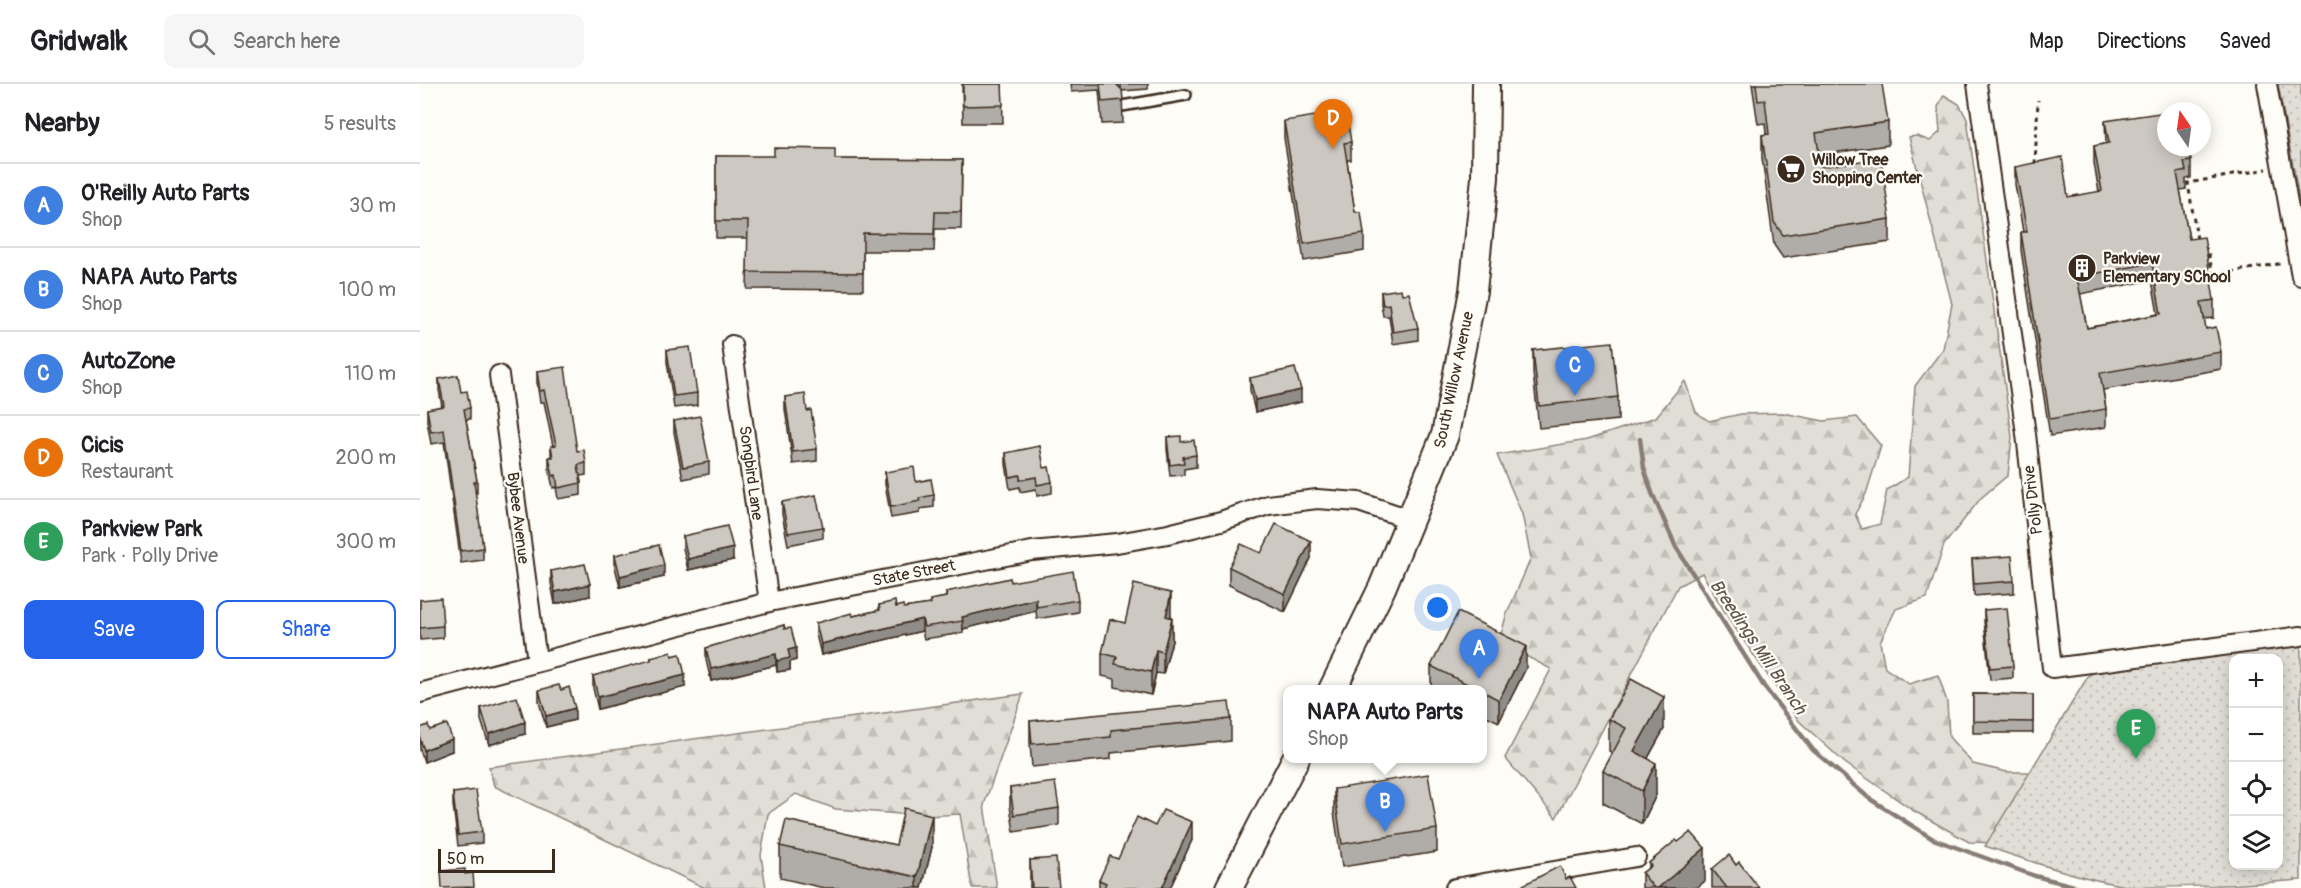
<!DOCTYPE html>
<html lang="en">
<head>
<meta charset="utf-8">
<style>
	:root { --surface:#fff; --page:#f6f6f6; --text:#202124; --muted:#757577; --line:#e0e0e0; --accent:#2563eb }
	body { margin:0; font-family:Pangolin,sans-serif; background:var(--page); color:var(--text) }
	.controls { position:absolute; right:18px; bottom:18px; display:grid; overflow:hidden; border-radius:12px; box-shadow:0 3px 15px #0003 }
	.controls button { width:54px; height:54px; display:grid; place-items:center; padding:0; border:0; border-bottom:2px solid var(--line); background:var(--surface); color:var(--text); font:30px sans-serif }
	.compass { position:absolute; left:1737px; top:18px; width:54px; height:54px; border-radius:50%; background:var(--surface); box-shadow:0 3px 15px #0003; rotate:347deg }
	.scale { position:absolute; left:18px; bottom:15px; width:117px; box-sizing:border-box; padding-left:6px; border:3px solid #3b2a1e; border-top:0; font-size:16px; line-height:21px; white-space:nowrap; color:#3b2a1e; -webkit-text-stroke:4px #fdfcf7; paint-order:stroke }
	.you { position:absolute; left:1018px; top:524px; width:21px; height:21px; margin:-15px; border:4px solid #fff; border-radius:50%; background:#1a73e8; box-shadow:0 0 0 9px #1a73e833 }
	.badge { display:grid; place-items:center; width:39px; height:39px; border-radius:50%; background:var(--accent); color:#fff; font-size:20px; font-weight:700 }
	.pin { position:absolute; translate:-50% -50px; filter:drop-shadow(0 2px 3px #0008) }
	.pin::after { content:''; position:absolute; top:32px; width:21px; height:18px; background:inherit; clip-path:polygon(0 0,100% 0,50% 100%) }
	.popup { position:absolute; left:863px; top:601px; width:204px; height:78px; box-sizing:border-box; display:grid; place-content:center; border-radius:12px; background:var(--surface); filter:drop-shadow(0 2px 4px #0005); font-size:20px; white-space:nowrap; color:var(--muted) }
	.popup b { font-size:22px; color:var(--text) }
	.popup::after { content:''; position:absolute; left:50%; top:100%; margin-left:-12px; border:12px solid transparent; border-top-color:var(--surface) }
	.list { margin:0; padding:0; list-style:none }
	h2 { display:flex; justify-content:space-between; align-items:center; height:78px; margin:0; padding:0 24px; font-size:26px }
	h2 small { font-size:20px; font-weight:400; color:var(--muted) }
	.list li { display:grid; grid-template-columns:39px 1fr auto; gap:18px; align-items:center; box-sizing:border-box; height:84px; padding:0 24px; border-top:2px solid var(--line) }
	.list b { display:block; font-size:22px; white-space:nowrap }
	.list p { margin:0; font-size:20px; white-space:nowrap; color:var(--muted) }
	.list em { font-size:20px; font-style:normal; color:var(--muted) }
	.actions { display:flex; gap:12px; padding:18px 24px }
	.actions a { flex:1; padding:14px 0; border:2px solid var(--accent); border-radius:12px; text-align:center; font-size:21px; color:var(--accent) }
	.actions .main { background:var(--accent); color:#fff }
	.icon { flex:none; width:33px; height:33px; fill:none; stroke:currentColor; stroke-width:2; stroke-linecap:round; stroke-linejoin:round }
	.map { position:relative; flex:none; width:1881px; height:804px; overflow:hidden }
	header { display:flex; align-items:center; gap:36px; box-sizing:border-box; height:84px; padding:0 30px; background:var(--surface); border-bottom:2px solid var(--line) }
	header strong { font-size:28px }
	nav { display:flex; gap:33px; margin-inline-start:auto; font-size:21px }
	.search { width:420px; height:54px; background:var(--page); display:flex; align-items:center; gap:15px; box-sizing:border-box; padding:0 21px; border-radius:12px; color:var(--muted); font-size:22px }
	main { display:flex }
	aside { flex:1; background:var(--surface) }
	.map>svg:first-child { display:block }
	.forest { fill:url(#forest-firs); stroke:#8e847a; stroke-width:1.5 }
	.park { fill:url(#park-dots); stroke:#8e847a; stroke-width:1.5; fill-rule:evenodd }
	.lines { fill:none; stroke-linecap:round; stroke-linejoin:round }
	.stream { stroke:#887d74; stroke-width:4.5 }
	.lane-casing { stroke:#3b2a1e; stroke-width:14 }
	.street-casing { stroke:#3b2a1e; stroke-width:22 }
	.secondary-casing { stroke:#3b2a1e; stroke-width:30 }
	.path { stroke:#3b2a1e; stroke-width:3; stroke-dasharray:4.5 4.5; stroke-linecap:butt }
	.lane { stroke:#fdfcf7; stroke-width:9 }
	.street { stroke:#fdfcf7; stroke-width:18 }
	.secondary { stroke:#fdfcf7; stroke-width:26 }
	.wall { fill:#b0aca7; stroke:#3b2a1e; stroke-width:1.5; fill-rule:evenodd }
	.shaded-wall { fill:#908c88; stroke:#3b2a1e; stroke-width:1.5 }
	.building { fill:#cdc8c2; stroke:#3b2a1e; stroke-width:1.5; fill-rule:evenodd }
	.labels { text-anchor:middle; dominant-baseline:central; stroke-width:4.5; stroke-linejoin:round; paint-order:stroke }
	.poi-label { font-size:16px; font-weight:bold; fill:#3b2a1e; stroke:#fdfcf7; text-anchor:start }
	.street-label { font-size:16px; fill:#3b2a1e; stroke:#fdfcf7 }
	.water-label { font-size:18px; font-style:italic; fill:#615349; stroke:#fdfcf7 }
</style>
</head>
<body>
<header>
<strong>Gridwalk</strong>
<div class="search"><svg class="icon" aria-label="search" viewBox="0 0 24 24"><circle cx="10" cy="10" r="6"/><path d="M15 15l6 6"/></svg>Search here</div>
<nav><a>Map</a><a>Directions</a><a>Saved</a></nav>
</header>
<main>
<aside>
<h2>Nearby<small>5 results</small></h2>
<ul class="list">
<li><span class="badge" style="background:#3f7fe0">A</span><div><b>O'Reilly Auto Parts</b><p>Shop</p></div><em>30 m</em></li>
<li><span class="badge" style="background:#3f7fe0">B</span><div><b>NAPA Auto Parts</b><p>Shop</p></div><em>100 m</em></li>
<li><span class="badge" style="background:#3f7fe0">C</span><div><b>AutoZone</b><p>Shop</p></div><em>110 m</em></li>
<li><span class="badge" style="background:#e8710a">D</span><div><b>Cicis</b><p>Restaurant</p></div><em>200 m</em></li>
<li><span class="badge" style="background:#2e9e5b">E</span><div><b>Parkview Park</b><p>Park · Polly Drive</p></div><em>300 m</em></li>
</ul>
<div class="actions"><a class="main">Save</a><a>Share</a></div>
</aside>
<div class="map">
<svg width="1881" height="804" viewBox="0 0 1881 804">
	<defs>
		<pattern id="forest-firs" width="22" height="20" patternUnits="userSpaceOnUse" patternTransform="scale(1.5)"><rect width="22" height="20" fill="#e1ded7"/><path d="M5 1l3.5 6h-7zM16 11l3.5 6h-7z" fill="#c2bfb8"/></pattern>
		<pattern id="park-dots" width="8" height="8" patternUnits="userSpaceOnUse" patternTransform="scale(1.5)"><rect width="8" height="8" fill="#e1ded7"/><path d="M2 2h.1M6 6h.1" fill="none" stroke="#c2bfb8" stroke-width="1.8" stroke-linecap="round"/></pattern>
	</defs>
	<rect width="100%" height="100%" fill="#fdfcf7"/>
	<filter id="ink" filterUnits="userSpaceOnUse"><feTurbulence type="fractalNoise" baseFrequency=".0167" numOctaves="2"/><feDisplacementMap in="SourceGraphic" scale="12" xChannelSelector="R" yChannelSelector="G"/><feConvolveMatrix kernelMatrix="1 2 1 2 8 2 1 2 1" color-interpolation-filters="sRGB"/></filter>
	<g filter="url(#ink)">
		<g class="forest">
			<polygon points="1524,11 1539,20 1547,35 1592,353 1588,391 1561,414 1524,461 1507,514 1476,525 1460,558 1465,584 1489,600 1518,591 1527,618 1529,653 1553,680 1587,688 1621,688 1609,760 1549,758 1494,727 1425,679 1379,637 1309,535 1282,489 1258,502 1136,734 1085,674 1131,585 1079,558 1086,532 1111,474 1102,430 1077,371 1167,356 1236,333 1265,297 1276,328 1289,337 1321,330 1363,329 1404,337 1437,333 1461,362 1446,410 1435,430 1442,445 1460,440 1467,406 1488,393 1495,302 1523,265 1532,220 1489,53 1497,52 1510,57 1520,48 1518,23"/>
			<polygon points="603,610 564,721 577,804 552,804 540,730 506,732 416,725 376,710 348,730 341,771 346,804 285,804 74,702 69,683"/>
		</g>
		<g class="park">
			<polygon points="1858,0 1881,0 1881,125"/>
			<path d="M1881 560V796C1825 800 1768 804 1711 803 1662 795 1612 778 1565 762L1670 589ZM1814 574H1858V782H1814Z"/>
		</g>
		<g class="lines">
			<polyline class="stream" points="1220,355 1224,384 1232,409 1256,463 1345,604 1393,666 1450,715 1513,755 1615,792 1662,804"/>
			<g class="lane-casing">
				<polyline id="lane" points="702,22 766,11"/>
			</g>
			<g class="street-casing">
				<g id="street">
					<polyline points="1557,0 1606,350 1632,584 1881,552"/>
					<polyline points="1847,0 1881,192"/>
					<polyline points="312,261 349,518"/>
					<polyline points="79,291 117,577"/>
					<polyline points="0,609 349,518 612,467 697,459 748,450 801,437 848,421 897,415 939,418 992,436"/>
					<polyline points="1035,804 1216,773"/>
				</g>
			</g>
			<g class="secondary-casing">
				<g id="secondary">
					<polyline points="912,606 962,504 1025,351 1053,207 1065,94 1066,0"/>
					<polyline points="809,804 876,674"/>
				</g>
			</g>
			<g class="path">
				<polyline points="1615,80 1618,16"/>
				<polyline points="1777,155 1768,99 1847,85"/>
				<polyline points="1784,162 1788,167 1793,191"/>
				<polyline points="1793,191 1864,179"/>
			</g>
			<use href="#lane" class="lane"/>
			<use href="#street" class="street"/>
			<use href="#secondary" class="secondary"/>
		</g>
		<g class="wall">
			<polygon points="542,0 582,0 583,39 543,39"/>
			<polygon points="650,0 728,0 728,5 702,7 703,39 682,40 679,6 651,8"/>
			<polygon points="1332,0 1336,0 1468,38 1468,61 1399,71 1401,83 1470,135 1470,158 1363,174 1354,161 1342,74 1342,51 1346,50 1345,39 1338,40"/>
			<polygon points="864,37 931,58 931,76 927,76 935,128 944,150 944,167 884,177 864,54"/>
			<path d="M1685 37 1771 77V94L1766 95V105L1760 106 1769 155 1794 216V234L1784 235 1786 245 1801 268V285L1683 306 1686 325V343L1630 352 1601 166V148H1603L1595 100V83L1648 113 1679 108 1674 79V62L1686 60ZM1732 196 1738 230 1667 244 1660 210Z"/>
			<polygon points="296,72 415,75 542,76 541,145 515,145 514,167 443,167 443,206 327,205 328,154 296,154"/>
			<polygon points="961,208 998,244 998,256 973,260 969,232 963,232 961,220"/>
			<polygon points="247,266 277,309 277,321 254,324 247,278"/>
			<polygon points="1113,266 1198,313 1198,336 1119,344 1113,289"/>
			<polygon points="117,287 157,367 166,379 166,391 160,392 161,399 161,411 138,415 136,403 133,404 129,385 129,373 131,373 131,362 133,362 124,318 120,318 117,299"/>
			<polygon points="830,294 881,318 835,328 830,306"/>
			<polygon points="19,295 41,308 50,324 50,335 46,336 57,397 57,409 55,409 63,464 63,476 41,479 24,358 11,360 7,337 7,325 22,322 19,306"/>
			<polygon points="365,313 387,327 397,365 397,377 373,380 365,325"/>
			<polygon points="254,337 289,378 289,390 263,395 254,348"/>
			<polygon points="747,353 761,358 776,371 776,383 764,385 764,391 750,392 747,365"/>
			<polygon points="586,369 624,384 632,398 632,409 617,412 616,405 600,408 600,403 590,405 586,380"/>
			<polygon points="465,388 496,398 514,411 514,423 500,425 500,429 471,434 465,400"/>
			<polygon points="362,418 403,443 403,454 368,461 362,430"/>
			<polygon points="263,452 313,476 268,486 263,464"/>
			<polygon points="195,471 244,493 200,503 195,483"/>
			<polygon points="891,474 865,528 809,501 809,483"/>
			<polygon points="1552,475 1594,497 1594,509 1554,512"/>
			<polygon points="131,487 170,512 135,520 131,499"/>
			<polygon points="591,498 658,516 658,528 617,535 616,527 543,545 543,549 504,555 502,547 401,571 396,550 396,539 433,532 459,526 459,521 484,524 510,520 510,516 526,513 526,508"/>
			<polygon points="0,516 23,542 23,554 0,556"/>
			<polygon points="1564,526 1593,582 1593,594 1570,596 1564,537"/>
			<polygon points="751,532 752,557 743,590 736,589 731,611 695,603 695,595 682,592 682,569 705,539"/>
			<polygon points="364,541 376,576 370,578 370,586 357,588 356,581 291,597 286,576 286,564"/>
			<polygon points="231,574 265,603 178,625 173,604 173,592 231,577"/>
			<polygon points="1011,582 1106,584 1079,638 1062,630 1062,606 1011,605"/>
			<polygon points="119,606 141,606 155,636 126,643 119,618"/>
			<polygon points="1553,610 1613,611 1613,649 1553,649"/>
			<polygon points="61,624 105,650 69,661 61,636"/>
			<polygon points="811,635 811,657 691,669 691,675 612,683 610,660 610,637"/>
			<polygon points="1189,635 1244,645 1228,674 1236,711 1222,740 1183,719 1183,687 1193,669 1189,667"/>
			<polygon points="0,644 10,646 32,667 4,678 0,666"/>
			<polygon points="590,704 639,724 639,741 594,748 590,722"/>
			<polygon points="914,705 1017,745 1017,768 922,783 914,728"/>
			<polygon points="33,709 62,748 62,759 38,762 33,721"/>
			<polygon points="735,742 772,756 750,804 679,804 679,796 698,775"/>
			<polygon points="1258,758 1285,797 1276,804 1222,804 1222,789 1229,784 1229,779"/>
			<polygon points="476,761 512,763 502,804 404,804 360,794 360,762"/>
			<polygon points="610,776 639,804 610,804"/>
			<polygon points="1316,781 1339,804 1292,804 1292,785"/>
		</g>
		<g class="shaded-wall">
			<polygon points="695,0 701,0 701,15"/>
			<polygon points="881,306 881,318 835,328 835,316"/>
			<polygon points="891,457 891,474 865,528 865,510"/>
			<polygon points="313,464 313,476 268,486 268,475"/>
			<polygon points="244,481 244,493 200,503 200,492"/>
			<polygon points="170,500 170,512 135,520 135,508"/>
			<polygon points="751,509 751,532 746,555 746,532"/>
			<polygon points="616,515 616,527 543,545 542,533"/>
			<polygon points="752,534 752,557 743,590 743,568"/>
			<polygon points="502,535 502,547 401,571 401,560"/>
			<polygon points="1106,562 1106,584 1079,638 1079,616"/>
			<polygon points="376,564 376,576 370,578 370,586 357,588 357,577 368,566"/>
			<polygon points="736,566 736,589 731,611 731,588"/>
			<polygon points="356,570 356,581 291,597 291,585"/>
			<polygon points="265,591 265,603 178,625 178,613"/>
			<polygon points="1244,613 1244,645 1214,699 1214,667"/>
			<polygon points="155,624 155,636 126,643 126,632"/>
			<polygon points="105,638 105,650 69,661 69,650"/>
			<polygon points="32,655 32,667 4,678 4,666"/>
			<polygon points="1236,679 1236,711 1222,740 1222,707"/>
			<polygon points="512,731 512,763 502,804 497,804 497,793"/>
			<polygon points="772,738 772,756 750,804 742,804"/>
			<polygon points="1285,764 1285,797 1276,804 1238,804"/>
		</g>
		<g class="building">
			<polygon points="543,0 582,0 583,21 543,22"/>
			<polygon points="680,0 696,0 702,6 703,16 682,18"/>
			<polygon points="1336,0 1462,0 1468,38 1396,49 1401,83 1461,74 1470,135 1363,151 1354,138 1342,51 1349,50 1345,16 1338,17"/>
			<polygon points="926,27 931,58 924,59 935,128 941,128 944,150 884,160 864,37"/>
			<path d="M1746 28V63H1769L1771 77 1764 78 1766 87 1757 89 1769 155 1784 153 1794 216 1781 218 1786 245 1796 243 1801 268 1680 289 1686 325 1630 335 1601 148H1607L1595 83 1642 73 1648 113 1682 107 1674 62 1689 59 1685 37ZM1732 179 1741 230 1667 244 1657 193Z"/>
			<polygon points="354,64 415,65 415,75 542,76 541,128 515,128 514,150 443,149 443,189 327,188 328,137 296,137 296,72 354,72"/>
			<polygon points="981,205 982,210 989,209 998,244 973,248 969,220 963,221 961,208"/>
			<polygon points="1192,258 1198,313 1119,322 1113,266"/>
			<polygon points="270,263 277,309 254,312 247,266"/>
			<polygon points="145,283 157,367 164,366 166,379 158,381 161,399 138,404 136,391 133,392 129,373 133,373 131,362 136,361 124,306 120,307 117,287"/>
			<polygon points="875,284 881,306 835,316 830,294"/>
			<polygon points="38,291 41,308 47,307 50,324 44,325 57,397 54,398 63,464 41,467 24,346 11,348 7,325 24,322 19,295"/>
			<polygon points="385,310 387,327 391,326 397,365 373,368 365,313"/>
			<polygon points="280,332 289,378 263,383 254,337"/>
			<polygon points="761,352 761,358 774,356 776,371 763,373 764,379 750,381 747,353"/>
			<polygon points="620,362 624,384 629,383 632,398 617,401 616,393 600,396 600,391 590,393 586,369"/>
			<polygon points="494,383 496,398 511,395 514,411 499,414 500,417 471,423 465,388"/>
			<polygon points="396,411 403,443 368,449 362,418"/>
			<polygon points="856,440 891,457 865,510 809,483 821,460 841,469"/>
			<polygon points="307,442 313,464 268,475 263,452"/>
			<polygon points="239,461 244,481 200,492 195,471"/>
			<polygon points="1592,472 1594,497 1554,500 1552,475"/>
			<polygon points="165,480 170,500 135,508 131,487"/>
			<polygon points="653,487 658,516 617,523 616,515 542,533 543,537 504,543 502,535 401,560 396,539 432,529 433,532 460,526 459,521 475,517 476,523 483,521 484,524 511,520 510,516 527,513 526,508 590,494 591,498"/>
			<polygon points="714,500 751,509 746,532 752,534 743,568 736,566 731,588 695,580 697,573 682,569 690,535 705,539"/>
			<polygon points="21,514 23,542 0,544 0,516"/>
			<polygon points="1587,524 1593,582 1570,584 1564,526"/>
			<polygon points="1038,528 1106,562 1079,616 1062,607 1062,606 1059,606 1011,582"/>
			<polygon points="364,541 364,545 371,544 376,564 368,566 370,574 357,577 356,570 291,585 286,564"/>
			<polygon points="251,568 252,572 260,570 265,591 178,613 173,592 231,576 231,574"/>
			<polygon points="1211,595 1244,613 1214,667 1236,679 1222,707 1183,687 1206,644 1189,635"/>
			<polygon points="139,601 141,606 149,603 155,624 126,632 119,606"/>
			<polygon points="1553,610 1613,611 1613,638 1553,637"/>
			<polygon points="97,613 105,638 69,650 61,624"/>
			<polygon points="809,618 811,635 691,646 691,653 612,660 610,637"/>
			<polygon points="27,640 32,655 4,666 0,655 0,644 8,641 10,646"/>
			<polygon points="1008,690 1017,745 922,760 914,705"/>
			<polygon points="635,698 639,724 594,731 590,704"/>
			<polygon points="56,706 62,748 38,751 33,709"/>
			<polygon points="484,724 512,731 497,793 360,762 366,736 476,761"/>
			<polygon points="743,726 772,738 742,804 684,804 686,799 679,796 690,772 698,775 717,733 735,742"/>
			<polygon points="1271,748 1285,764 1238,804 1234,804 1222,789 1231,782 1229,779 1256,756 1258,758"/>
			<polygon points="1309,771 1316,781 1319,778 1339,804 1307,804 1292,785"/>
			<polygon points="636,774 639,804 612,804 610,776"/>
			<polygon points="1140,782 1146,795 1150,793 1156,804 1104,804 1103,801"/>
			<polygon points="45,785 45,790 53,789 54,803 22,804 21,787"/>
		</g>
	</g>
	<defs>
		<g id="supermarket-disc" transform="scale(1.5)"><circle r="9.5" fill="#3b2a1e" stroke="#fdfcf7"/><path d="M-6-5.5h2.5l.6 2H6L4.5 2H-2.5L-4.4-4H-6ZM-1.5 3.2a1.3 1.3 0 1 0 .1 0ZM3 3.2a1.3 1.3 0 1 0 .1 0Z" fill="#fff"/></g>
		<g id="building-disc" transform="scale(1.5)"><circle r="9.5" fill="#3b2a1e" stroke="#fdfcf7"/><path d="M-4-6H4V6H1V3H-1V6H-4ZM-2.5-4.3h1.7v1.8h-1.7ZM.8-4.3h1.7v1.8H.8ZM-2.5-1h1.7V.8h-1.7ZM.8-1h1.7V.8H.8Z" fill="#fff"/></g>
	</defs>
	<g fill-rule="evenodd">
		<use href="#supermarket-disc" x="1371" y="85"/>
		<use href="#building-disc" x="1662" y="184"/>
	</g>
	<g class="labels">
		<g class="poi-label">
			<text x="1392" y="76">Willow Tree<tspan x="1392" dy="18">Shopping Center</tspan></text>
			<text x="1683" y="175">Parkview<tspan x="1683" dy="18">Elementary SChool</tspan></text>
		</g>
		<g class="street-label">
			<text transform="translate(1034 296) rotate(-78)">South Willow Avenue</text>
			<text transform="translate(331 389) rotate(82)">Songbird Lane</text>
			<text transform="translate(1613 416) rotate(-97)">Polly Drive</text>
			<text transform="translate(98 434) rotate(83)">Bybee Avenue</text>
			<text transform="translate(494 489) rotate(-11)">State Street</text>
		</g>
		<g class="water-label">
			<text transform="translate(1338 563) rotate(56)">Breedings Mill Branch</text>
		</g>
	</g>
</svg>
<div class="controls">
<button>+</button>
<button>−</button>
<button><svg class="icon" aria-label="locate" viewBox="0 0 24 24"><circle cx="12" cy="12" r="6"/><path d="M12 2v4M12 18v4M2 12h4M18 12h4"/></svg></button>
<button><svg class="icon" aria-label="layers" viewBox="0 0 24 24"><path d="M12 4l9 5-9 5-9-5zM3 14l9 5 9-5"/></svg></button>
</div>
<svg class="compass" viewBox="-18 -18 36 36"><path d="M0-13l5 13h-10z" fill="#e53935"/><path d="M0 13l5-13h-10z" fill="#757577"/></svg>
<div class="scale">50 m</div>
<div class="you"></div>
<div class="pin badge" style="left:1059px;top:595px;background:#3f7fe0">A</div>
<div class="pin badge" style="left:965px;top:748px;background:#3f7fe0">B</div>
<div class="popup"><b>NAPA Auto Parts</b>Shop</div>
<div class="pin badge" style="left:1155px;top:312px;background:#3f7fe0">C</div>
<div class="pin badge" style="left:913px;top:65px;background:#e8710a">D</div>
<div class="pin badge" style="left:1716px;top:675px;background:#2e9e5b">E</div>
</div>
</main>
</body>
</html>
